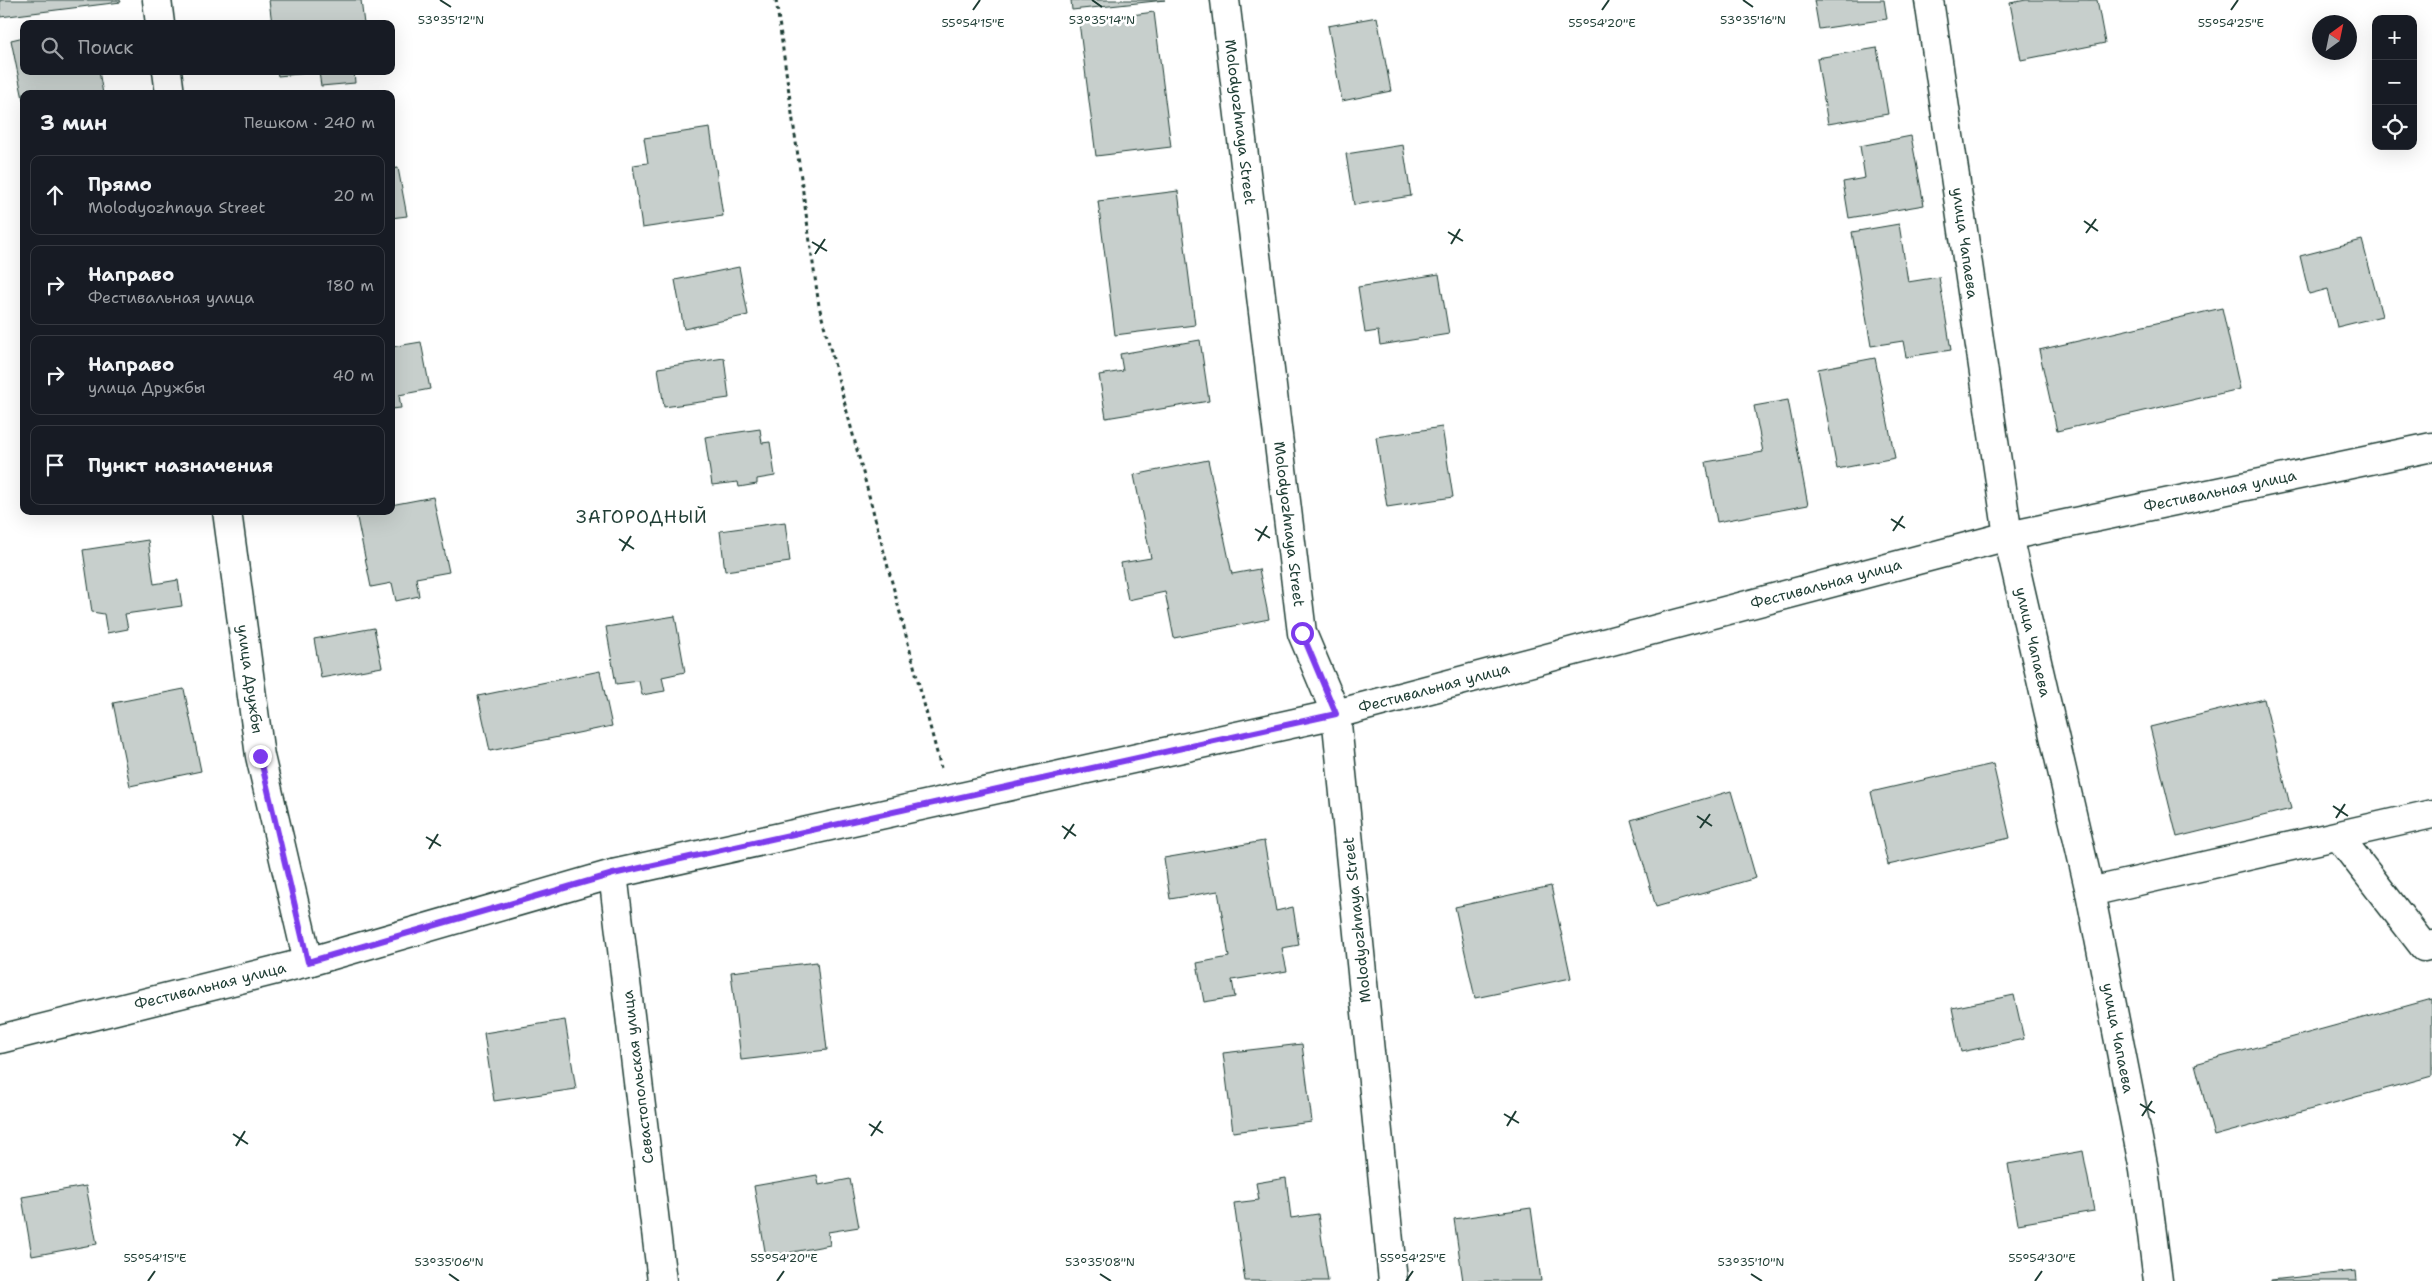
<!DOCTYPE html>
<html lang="ru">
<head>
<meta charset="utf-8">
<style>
	:root { --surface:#171b24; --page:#20242c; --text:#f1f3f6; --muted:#9ea1a6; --line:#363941 }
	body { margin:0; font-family:"Shantell Sans",sans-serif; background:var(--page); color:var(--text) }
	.controls { position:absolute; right:15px; top:15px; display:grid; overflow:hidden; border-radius:10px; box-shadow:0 5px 20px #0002 }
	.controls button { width:45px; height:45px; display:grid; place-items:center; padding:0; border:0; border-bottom:1px solid var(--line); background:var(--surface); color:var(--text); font:25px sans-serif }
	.compass { position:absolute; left:2312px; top:15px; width:45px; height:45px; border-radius:50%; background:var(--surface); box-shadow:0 5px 20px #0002; rotate:33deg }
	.stop { position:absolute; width:15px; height:15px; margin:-11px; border:4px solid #7c3aed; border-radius:50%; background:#fff }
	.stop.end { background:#7c3aed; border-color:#fff; box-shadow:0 1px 5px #0008 }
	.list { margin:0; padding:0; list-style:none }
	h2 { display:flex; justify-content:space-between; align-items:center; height:65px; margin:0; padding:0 20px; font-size:21px }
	h2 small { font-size:16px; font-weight:400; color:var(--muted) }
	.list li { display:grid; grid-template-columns:32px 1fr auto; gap:15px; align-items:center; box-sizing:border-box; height:80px; margin:0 10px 10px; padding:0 10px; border:1px solid var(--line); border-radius:10px }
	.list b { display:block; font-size:19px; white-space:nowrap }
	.list p { margin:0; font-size:16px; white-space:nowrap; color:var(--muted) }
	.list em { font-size:16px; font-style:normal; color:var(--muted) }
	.icon { flex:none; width:28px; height:28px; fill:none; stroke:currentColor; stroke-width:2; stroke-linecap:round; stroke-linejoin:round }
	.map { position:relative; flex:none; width:2432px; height:1281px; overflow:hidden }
	.search { position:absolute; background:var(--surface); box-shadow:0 5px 20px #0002; left:20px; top:20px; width:375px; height:55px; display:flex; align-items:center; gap:12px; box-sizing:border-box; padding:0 18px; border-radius:10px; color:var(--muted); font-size:19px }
	.panel { position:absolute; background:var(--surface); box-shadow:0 5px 20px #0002; left:20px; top:90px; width:375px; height:425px; border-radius:10px }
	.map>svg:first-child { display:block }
	.building { fill:#c7cfcc; stroke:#1f3d34 }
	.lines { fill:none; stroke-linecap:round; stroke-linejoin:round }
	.minor-casing { stroke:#1f3d34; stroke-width:31 }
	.path { stroke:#1f3d34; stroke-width:3; stroke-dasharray:4 4; stroke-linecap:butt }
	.minor { stroke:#fff; stroke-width:28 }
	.route { stroke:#7c3aed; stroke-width:6 }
	.ticks { fill:none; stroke:#1f3d34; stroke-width:2 }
	.labels { text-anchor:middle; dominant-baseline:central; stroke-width:5; stroke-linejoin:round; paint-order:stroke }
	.street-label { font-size:15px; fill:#1f3d34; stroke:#fff }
	.quarter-label { font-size:18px; letter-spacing:1px; fill:#1f3d34; stroke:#fff }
	.ticks-label { font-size:12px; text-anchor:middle; fill:#1f3d34; stroke:#fff; stroke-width:5; stroke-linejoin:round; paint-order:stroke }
</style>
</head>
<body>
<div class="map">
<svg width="2432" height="1281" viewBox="0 0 2432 1281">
	<rect width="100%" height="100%" fill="#fff"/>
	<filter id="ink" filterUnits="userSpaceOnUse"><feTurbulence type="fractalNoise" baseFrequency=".02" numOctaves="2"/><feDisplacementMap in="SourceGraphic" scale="10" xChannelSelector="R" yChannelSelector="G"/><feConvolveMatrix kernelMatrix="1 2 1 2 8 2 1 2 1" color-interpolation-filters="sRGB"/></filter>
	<g filter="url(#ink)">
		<g class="building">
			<polygon points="0,0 120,0 121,2 0,17"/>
			<polygon points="269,0 361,0 364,24 272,24"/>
			<polygon points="1071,0 1165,0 1072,10"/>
			<polygon points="1814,0 1884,0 1887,19 1819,29"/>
			<polygon points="2026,0 2097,0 2105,43 2021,60 2010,3"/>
			<polygon points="1154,12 1171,147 1096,156 1079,22"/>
			<polygon points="1377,17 1391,91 1342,101 1328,26"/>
			<polygon points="24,37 24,71 99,71 103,94 24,94 24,104 11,40"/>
			<polygon points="1877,48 1888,114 1828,124 1817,58"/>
			<polygon points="277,71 354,71 355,83 321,86 319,72 278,76"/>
			<polygon points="710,128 723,216 642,228 633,165 648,163 644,138"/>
			<polygon points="1911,136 1924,205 1849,218 1843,182 1865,178 1860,146"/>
			<polygon points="1403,145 1411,196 1354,205 1346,154"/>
			<polygon points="398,168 407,216 391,218 391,169"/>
			<polygon points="1178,191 1195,325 1115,335 1098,201"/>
			<polygon points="1899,224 1908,282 1939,277 1951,350 1906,357 1903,341 1871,346 1852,232"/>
			<polygon points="2362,240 2382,316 2337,327 2328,289 2309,294 2300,256"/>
			<polygon points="739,267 748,315 684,329 675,280"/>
			<polygon points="1439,274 1449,334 1380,345 1378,331 1365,333 1358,287"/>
			<polygon points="2222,308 2240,389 2057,431 2039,350"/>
			<polygon points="1200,340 1209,401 1106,418 1099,375 1123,371 1120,354"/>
			<polygon points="421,342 430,389 399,395 401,408 391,409 391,347"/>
			<polygon points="724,358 729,398 664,407 658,368"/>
			<polygon points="1875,358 1895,458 1837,469 1818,369"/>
			<polygon points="1788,400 1808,505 1717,522 1706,462 1763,452 1754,406"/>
			<polygon points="1442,427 1453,497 1387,507 1376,437"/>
			<polygon points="760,429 762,443 770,442 775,476 757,479 757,484 739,487 738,482 712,485 705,437"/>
			<polygon points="1208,460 1232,574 1259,569 1269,619 1174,638 1165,592 1128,600 1121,563 1151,558 1134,475"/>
			<polygon points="433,497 449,572 416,578 419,596 396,601 392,583 371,587 356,513 391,511 391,505"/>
			<polygon points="785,522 790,562 725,571 720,531"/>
			<polygon points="148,540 154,584 178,580 182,606 125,614 128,629 107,633 104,614 92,612 83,550"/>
			<polygon points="675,616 685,672 662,677 665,691 642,695 639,681 616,684 606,627"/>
			<polygon points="374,628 382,667 321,678 314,639"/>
			<polygon points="600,671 612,726 490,751 478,696"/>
			<polygon points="184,689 201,771 130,786 113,703"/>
			<polygon points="2264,699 2291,809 2177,837 2150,727"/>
			<polygon points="1993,764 2010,838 1888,865 1871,792"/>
			<polygon points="1731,791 1756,878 1656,907 1631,820"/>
			<polygon points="1264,841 1276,911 1293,907 1299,945 1282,948 1287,971 1232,980 1235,997 1204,1002 1197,963 1229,957 1218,891 1170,899 1164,858"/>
			<polygon points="1551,886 1571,978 1475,998 1455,907"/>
			<polygon points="817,962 827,1050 741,1060 731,972"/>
			<polygon points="2014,995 2024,1039 1961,1052 1952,1008"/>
			<polygon points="2432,999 2432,1076 2214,1136 2195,1064"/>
			<polygon points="565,1020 576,1089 494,1101 484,1033"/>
			<polygon points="1302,1044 1312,1122 1233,1132 1223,1053"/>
			<polygon points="2083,1151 2094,1211 2018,1224 2008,1164"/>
			<polygon points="817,1175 819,1185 850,1179 859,1227 828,1232 830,1245 766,1257 754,1186"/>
			<polygon points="1286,1178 1291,1218 1318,1214 1328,1281 1245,1281 1234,1203 1259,1200 1256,1183"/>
			<polygon points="86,1186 97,1244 32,1256 22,1197"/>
			<polygon points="1531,1208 1541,1281 1463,1281 1454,1219"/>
			<polygon points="2356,1271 2357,1281 2271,1281 2271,1280"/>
		</g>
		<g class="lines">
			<g class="minor-casing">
				<g id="minor">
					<polyline points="157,0 160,24"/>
					<polyline points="1225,0 1302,633 1336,714 1393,1281"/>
					<polyline points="1929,0 2008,536 2090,892 2144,1170 2158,1281"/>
					<polyline points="167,71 170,94"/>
					<polyline points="227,511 260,756 308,962"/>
					<polyline points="2339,837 2424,947 2432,945"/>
					<polyline points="613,874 662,1281"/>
					<polyline points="2090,892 2432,814"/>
					<polyline points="0,1039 308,962 613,874 1336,714 2008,536 2432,447"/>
				</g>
			</g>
			<polyline class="path" points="776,0 819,306 941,768"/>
			<use href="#minor" class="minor"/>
		</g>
	</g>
	<g class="lines" filter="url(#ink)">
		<polyline class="route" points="260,756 308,962 613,874 1336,714 1302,633"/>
	</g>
	<path class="ticks" d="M440 0 451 7M1092 0 1102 7M1743 0 1753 7M973 10 980 0M1602 10 1609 0M2231 10 2238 0M2084 221 2098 231M1448 232 1463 241M2086 233 2096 219M812 242 827 251M1451 244 1460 229M815 254 825 239M1891 519 1905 528M1255 529 1270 538M1893 531 1903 516M619 539 634 549M1258 541 1267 526M622 551 631 536M2333 806 2348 816M1697 816 1712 826M2336 818 2345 804M1062 826 1076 836M1700 828 1710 814M426 837 441 846M1064 839 1074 824M429 849 438 834M2140 1104 2155 1113M1504 1114 1519 1123M2142 1116 2152 1101M869 1124 883 1133M1507 1126 1516 1111M233 1134 248 1144M871 1136 881 1121M236 1146 245 1131M449 1274 459 1281M1100 1274 1111 1281M1751 1274 1762 1281M148 1281 155 1271M777 1281 784 1271M1406 1281 1413 1271M2035 1281 2042 1271"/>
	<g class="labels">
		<g class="street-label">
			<text transform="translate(1240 122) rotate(83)">Molodyozhnaya Street</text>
			<text transform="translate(1965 243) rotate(82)">улица Чапаева</text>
			<text transform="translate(2220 491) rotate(-12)">Фестивальная улица</text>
			<text transform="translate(1289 524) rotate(83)">Molodyozhnaya Street</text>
			<text transform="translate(1826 584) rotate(-15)">Фестивальная улица</text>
			<text transform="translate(2033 642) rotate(77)">улица Чапаева</text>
			<text transform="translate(250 679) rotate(82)">улица Дружбы</text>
			<text transform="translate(1434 688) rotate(-15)">Фестивальная улица</text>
			<text transform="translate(1357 920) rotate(-96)">Molodyozhnaya Street</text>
			<text transform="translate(210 986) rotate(-14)">Фестивальная улица</text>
			<text transform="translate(2118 1038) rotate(79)">улица Чапаева</text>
			<text transform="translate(638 1077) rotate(-97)">Севастопольская улица</text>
		</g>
		<g class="quarter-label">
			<text x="642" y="517">ЗАГОРОДНЫЙ</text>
		</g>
	</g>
	<g class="ticks-label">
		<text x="1102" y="24">53°35'14"N</text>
		<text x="1753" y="24">53°35'16"N</text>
		<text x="451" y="24">53°35'12"N</text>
		<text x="973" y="27">55°54'15"E</text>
		<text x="1602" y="27">55°54'20"E</text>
		<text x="2231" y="27">55°54'25"E</text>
		<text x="155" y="1262">55°54'15"E</text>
		<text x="784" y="1262">55°54'20"E</text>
		<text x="1413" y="1262">55°54'25"E</text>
		<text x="2042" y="1262">55°54'30"E</text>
		<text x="449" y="1266">53°35'06"N</text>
		<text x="1100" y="1266">53°35'08"N</text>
		<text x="1751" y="1266">53°35'10"N</text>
	</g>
</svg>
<div class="controls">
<button>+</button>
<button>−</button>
<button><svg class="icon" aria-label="locate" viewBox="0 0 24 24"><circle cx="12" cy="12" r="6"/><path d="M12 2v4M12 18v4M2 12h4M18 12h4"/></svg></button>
</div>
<svg class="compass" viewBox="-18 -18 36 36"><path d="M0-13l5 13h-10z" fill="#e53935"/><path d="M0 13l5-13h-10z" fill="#9ea1a6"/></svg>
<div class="stop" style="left:1302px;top:633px"></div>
<div class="stop end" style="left:260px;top:756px"></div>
<div class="search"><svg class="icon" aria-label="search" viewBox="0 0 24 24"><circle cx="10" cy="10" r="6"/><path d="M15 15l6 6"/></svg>Поиск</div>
<section class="panel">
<h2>3 мин<small>Пешком · 240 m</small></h2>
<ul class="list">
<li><svg class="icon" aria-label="ahead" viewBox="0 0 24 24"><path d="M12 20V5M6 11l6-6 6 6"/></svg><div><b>Прямо</b><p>Molodyozhnaya Street</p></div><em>20 m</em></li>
<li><svg class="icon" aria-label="right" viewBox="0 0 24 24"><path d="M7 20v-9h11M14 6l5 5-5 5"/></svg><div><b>Направо</b><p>Фестивальная улица</p></div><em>180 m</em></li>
<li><svg class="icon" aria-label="right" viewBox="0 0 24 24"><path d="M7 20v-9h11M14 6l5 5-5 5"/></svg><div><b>Направо</b><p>улица Дружбы</p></div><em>40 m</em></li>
<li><svg class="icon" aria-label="arrive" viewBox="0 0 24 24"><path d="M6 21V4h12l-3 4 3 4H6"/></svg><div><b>Пункт назначения</b></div></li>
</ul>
</section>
</div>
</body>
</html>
